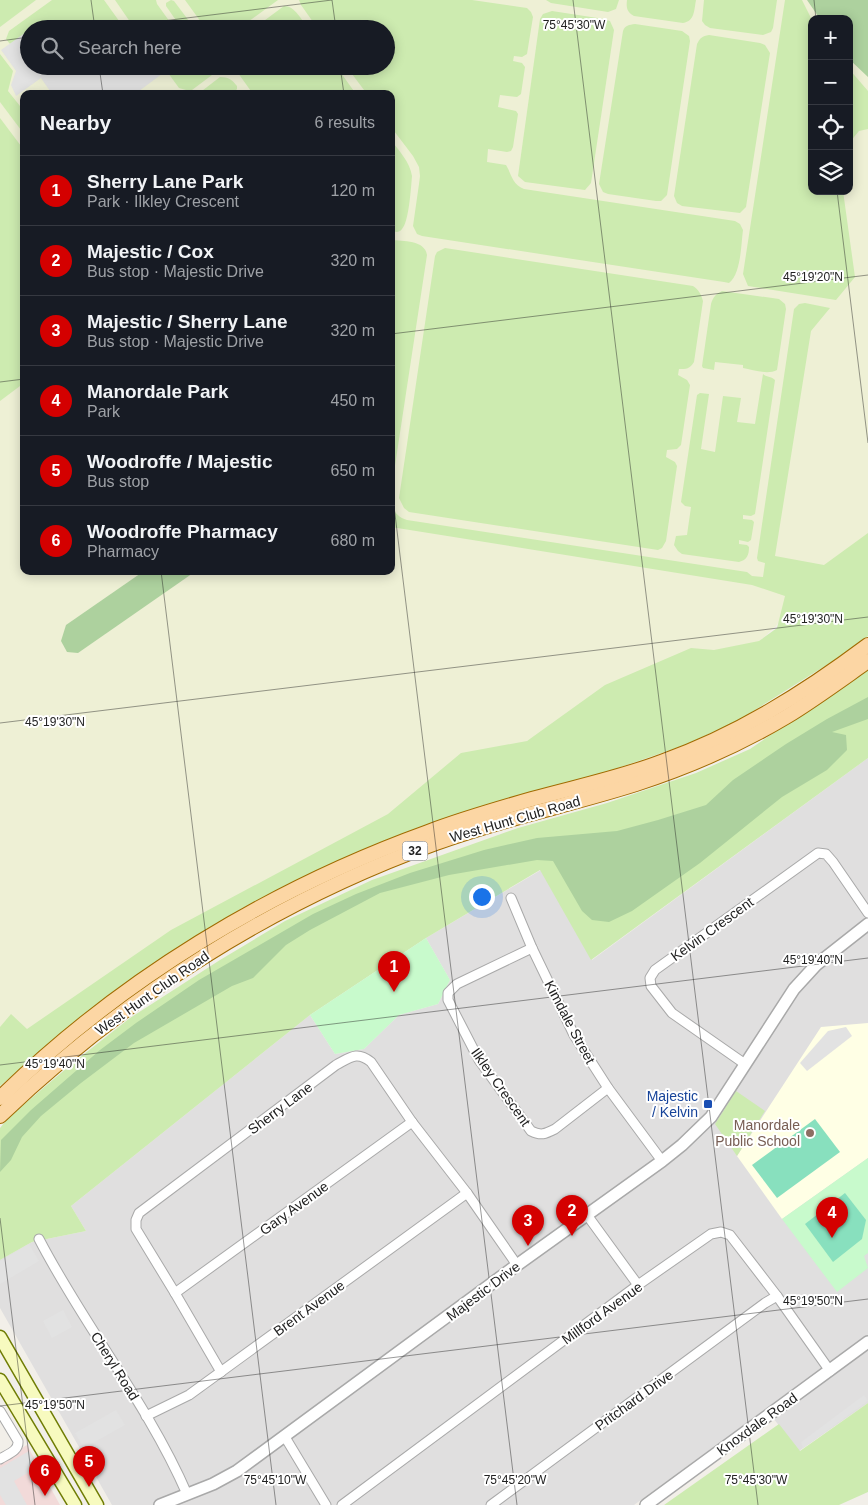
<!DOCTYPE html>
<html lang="en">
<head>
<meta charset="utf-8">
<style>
	:root { --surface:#171b24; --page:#242831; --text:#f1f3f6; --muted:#9ea1a6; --line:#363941; --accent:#d40000 }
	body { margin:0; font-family:Helvetica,sans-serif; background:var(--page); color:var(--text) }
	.controls { position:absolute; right:15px; top:15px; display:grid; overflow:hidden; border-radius:10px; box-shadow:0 2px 12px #0003 }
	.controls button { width:45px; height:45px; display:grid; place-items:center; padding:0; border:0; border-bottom:1px solid var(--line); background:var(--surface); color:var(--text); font:25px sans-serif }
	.you { position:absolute; left:481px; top:896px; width:18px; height:18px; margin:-12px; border:4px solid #fff; border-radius:50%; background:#1a73e8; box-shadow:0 0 0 8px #1a73e833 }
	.badge { display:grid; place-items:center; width:32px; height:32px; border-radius:50%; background:var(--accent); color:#fff; font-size:16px; font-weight:700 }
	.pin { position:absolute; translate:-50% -41px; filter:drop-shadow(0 1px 2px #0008) }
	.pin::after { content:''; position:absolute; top:26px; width:18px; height:15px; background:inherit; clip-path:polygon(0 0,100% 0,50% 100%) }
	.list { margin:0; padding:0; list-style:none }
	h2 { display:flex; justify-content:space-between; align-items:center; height:65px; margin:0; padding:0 20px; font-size:21px }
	h2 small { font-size:16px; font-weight:400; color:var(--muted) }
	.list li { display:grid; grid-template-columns:32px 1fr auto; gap:15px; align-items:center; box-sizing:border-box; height:70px; padding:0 20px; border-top:1px solid var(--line) }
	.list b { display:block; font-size:19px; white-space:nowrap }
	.list p { margin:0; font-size:16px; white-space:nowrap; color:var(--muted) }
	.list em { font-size:16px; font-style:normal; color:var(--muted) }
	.icon { flex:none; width:28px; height:28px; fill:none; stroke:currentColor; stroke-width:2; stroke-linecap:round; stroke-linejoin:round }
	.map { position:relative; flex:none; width:868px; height:1505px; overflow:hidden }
	.search { position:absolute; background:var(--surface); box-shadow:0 2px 12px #0003; left:20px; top:20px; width:375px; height:55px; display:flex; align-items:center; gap:12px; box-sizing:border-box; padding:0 18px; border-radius:28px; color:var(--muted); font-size:19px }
	.panel { position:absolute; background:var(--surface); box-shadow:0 2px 12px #0003; left:20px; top:90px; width:375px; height:485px; border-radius:10px }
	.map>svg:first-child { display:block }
	.residential { fill:#e0dfdf }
	.commercial { fill:#f2dad9 }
	.education { fill:#ffffe5 }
	.farmland { fill:#eef0d5; fill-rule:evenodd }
	.grass { fill:#cdebb0 }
	.forest { fill:#add19e }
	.park { fill:#c8facc }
	.pitch { fill:#88e0be }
	.parking { fill:#e2e2e2 }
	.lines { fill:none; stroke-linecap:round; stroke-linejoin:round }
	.minor-casing { stroke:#a9a9a9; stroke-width:11 }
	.tertiary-casing { stroke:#a9a9a9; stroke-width:14 }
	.secondary-casing { stroke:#707d05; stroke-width:15 }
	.primary-casing { stroke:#a06b00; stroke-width:16 }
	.minor { stroke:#fff; stroke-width:9 }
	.tertiary { stroke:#fff; stroke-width:11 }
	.secondary { stroke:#f7fabf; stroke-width:12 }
	.primary { stroke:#fcd6a4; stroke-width:14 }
	.ticks { fill:none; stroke:#222; stroke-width:1; stroke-opacity:0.45 }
	.transit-dot { fill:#1a4fb4; stroke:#fff; stroke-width:2 }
	.education-dot { fill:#8d6e63; stroke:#fff; stroke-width:2 }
	.labels { text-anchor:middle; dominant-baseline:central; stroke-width:4; stroke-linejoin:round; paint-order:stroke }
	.shield { fill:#fff; stroke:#646464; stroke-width:1 }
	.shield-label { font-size:12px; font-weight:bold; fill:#222 }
	.street-label { font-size:14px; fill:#222; stroke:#fff }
	.transit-label { font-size:14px; fill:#164399; stroke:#fff; text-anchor:end }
	.education-label { font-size:14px; fill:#785e54; stroke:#fff; text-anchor:end }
	.ticks-label { font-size:12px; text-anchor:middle; fill:#222; stroke:#fff; stroke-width:4; stroke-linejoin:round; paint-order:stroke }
</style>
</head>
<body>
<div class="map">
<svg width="868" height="1505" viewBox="0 0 868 1505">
	<rect width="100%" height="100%" fill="#f2efe9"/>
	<polygon class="residential" points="868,758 868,1403 799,1451 766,1409 634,1505 112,1505 0,1308 0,1260 32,1242 86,1231 71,1206 310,1015 335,1054 364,1049 399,1015 438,1004 450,980 426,938 541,870 592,960"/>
	<polygon class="commercial" points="27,1445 60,1505 0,1505 0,1461"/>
	<polygon class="education" points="868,1023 868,1158 782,1219 737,1156 821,1027"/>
	<path class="farmland" d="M0 0H868V553L791 604 776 626 749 651 622 688 394 815 263 886 0 1071ZM812 19H849V191H812ZM29 29H386V66H29ZM24 94H391V571H24Z"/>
	<g class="grass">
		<polygon points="0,0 36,0 0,27"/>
		<polygon points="52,0 104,0 122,25 122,29 29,29 29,33 10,44 6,39 9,31"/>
		<polygon points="115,0 156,0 157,4 175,29 135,29"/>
		<polygon points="171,0 174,1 195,29 182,29 166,6 166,3"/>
		<polygon points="185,0 278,0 238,29 206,29"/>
		<path d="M299 0H472L527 8 531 12 533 17 527 54 522 57 514 56 513 61 522 63 525 67 521 94 517 97 500 95 498 107 516 111 518 114 513 147 511 151 507 152 488 149 487 162 506 165C512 175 512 184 524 189L735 221 740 224 743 230C741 245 741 274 729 283L724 282 422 236 417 234 413 226 419 184 420 176 419 167 413 156 391 127V94H367L346 66H386V29H318L301 5Z"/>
		<polygon points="546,0 619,0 616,9 608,12 551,3"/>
		<path d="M627 0H696C694 10 695 21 683 23L634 16C627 12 626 8 627 0Z"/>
		<polygon points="704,0 777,0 773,28 771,32 763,35 710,28 705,25 702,21"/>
		<polygon points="785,0 802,0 812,20 812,191 843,191 855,277 836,300 748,286 743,274"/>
		<path d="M284 6C295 6 302 20 308 29H253Z"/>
		<polygon points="552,11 604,19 610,21 614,30 591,183 585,190 525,182 518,176 540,19 543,14"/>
		<path d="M635 24 682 31 689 36 690 41 667 195 661 201H656L608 194 603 192 599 184 623 31C625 25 629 25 635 24Z"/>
		<path d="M709 35 760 43 765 45 770 53 746 207 740 213 682 206 677 203 674 196 697 44C700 38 702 36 709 35Z"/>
		<polygon points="0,54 13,71 8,91 24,111 24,134 0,102"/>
		<polygon points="163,66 218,66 218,67 216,72 192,90 186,90 179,88"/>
		<polygon points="233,66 336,66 356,94 253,94"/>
		<polygon points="849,69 868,91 868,129 859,131 849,143"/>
		<path d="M220 77C229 77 232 80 237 86V89L233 94H198Z"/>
		<polygon points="0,118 24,150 24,383 0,401"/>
		<path d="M391 140C399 151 410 162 412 176 411 187 409 222 402 229 399 233 396 232 391 231Z"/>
		<path d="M391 240C403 241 425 240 427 255L391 492Z"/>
		<path d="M445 248 693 286C699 290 701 294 703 301L694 362C690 369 686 369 679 369L678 375 687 380 690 385 681 445 677 449 667 450 666 457 675 462 677 466 666 541 662 548 658 550 409 512 404 508 399 498 435 256 437 252Z"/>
		<path d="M722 291 779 299 785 304 786 309 777 370C768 375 753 370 743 368V365L715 362 714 370 703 368 702 366 711 304C713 297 716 294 722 291Z"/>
		<path d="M805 303 830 308 811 331 775 556 824 565 868 533V636L836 659 739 720 685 745 583 780 493 804 381 842 242 908 110 994 0 1086V1027L11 1014 27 1029 171 930 388 814 461 753 527 741 605 685 691 648 714 650 759 641 777 628 785 596 752 585 391 527V505C395 513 398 517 407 520L747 572 752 576 763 577 765 563 758 561 757 558 794 309 799 304Z"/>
		<path d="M763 374C766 377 771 376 775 380L755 514 751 516 743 515V519L752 520 754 522 751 540 748 542 739 540V544L747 545 749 547C749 555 747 560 739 562L682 554 678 551 674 545 676 536 687 535 691 507 685 506 681 502 697 395 700 393 709 394 701 449 715 452 723 396 741 398 737 422 755 424Z"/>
		<polygon points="868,669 868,758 591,960 540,870 426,938 310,1015 71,1206 86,1231 32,1242 0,1260 0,1128 9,1117 74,1062 130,1018 220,960 285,921 372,880 518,828 607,803 696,773 750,749"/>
		<polygon points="736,1091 765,1111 737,1156 715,1124"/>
		<polygon points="868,1403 868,1492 839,1505 664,1505 779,1424 800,1451"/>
	</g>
	<g class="forest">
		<polygon points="807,0 868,0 868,77 849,59 849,19 820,19"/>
		<polygon points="144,571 196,571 78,653 67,652 61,641 66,625"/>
		<polygon points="868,697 868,719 832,732 846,735 847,750 827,770 782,797 700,863 632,911 609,922 592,920 582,911 553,861 537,860 449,875 380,893 310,930 286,945 253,978 232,986 134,1043 81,1083 41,1116 22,1137 11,1160 0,1172 1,1140 31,1110 100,1050 136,1023 199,980 313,914 356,894 410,873 484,850 537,838 617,831 658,820 706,805 733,780 786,744 827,719"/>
	</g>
	<g class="park">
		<polygon points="426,938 450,980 438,1004 399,1015 364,1049 335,1054 310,1015"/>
		<polygon points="868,1158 868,1253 864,1256 868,1268 837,1292 782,1219"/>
	</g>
	<g class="pitch">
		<polygon points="815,1119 840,1152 777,1198 752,1165"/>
		<polygon points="845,1193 866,1220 862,1239 833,1262 805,1224"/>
	</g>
	<g class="parking">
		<polygon points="29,30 29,66 62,66 67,73 76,66 163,66 166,71 135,94 52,94 41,78 16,96 11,85 16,71 1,50"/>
		<polygon points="846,1027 852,1036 807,1071 800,1063 828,1031"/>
		<polygon points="29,1244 39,1261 0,1284 0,1261"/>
		<polygon points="63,1310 72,1327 52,1338 43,1321"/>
		<polygon points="864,1395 868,1401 803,1448 801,1442"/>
		<polygon points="116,1410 125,1425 84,1448 75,1433"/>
		<polygon points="29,1451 36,1468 14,1481 27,1505 6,1505 0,1495 0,1468"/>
	</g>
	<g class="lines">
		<g class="minor-casing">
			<g id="minor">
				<polyline points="511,898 532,948 574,1035 608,1088 662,1161"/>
				<path d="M532 948 457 984 448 993V1000L479 1060 531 1131C541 1136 545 1134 555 1129L608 1088"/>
				<polyline points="745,1064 672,1013 651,986 650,978 655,970 818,853 826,854 833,862 868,913"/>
				<polyline points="587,1215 638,1285"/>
				<path d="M39 1239C84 1326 148 1404 187 1494"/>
				<polyline points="175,1293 412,1122"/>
				<path d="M221 1372 175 1293 136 1229V1220L139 1213 336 1065C351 1057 357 1051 371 1062L412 1122 467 1193 517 1265"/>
				<path d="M0 1411 18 1441C19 1451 8 1454 0 1459"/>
				<polyline points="146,1416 189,1395 467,1193"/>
				<polyline points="285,1437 326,1505"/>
				<polyline points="342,1505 638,1285 711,1234 721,1232 730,1235 777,1296 830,1371"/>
				<polyline points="491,1505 765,1303 777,1296"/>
			</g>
		</g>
		<g class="tertiary-casing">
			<g id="tertiary">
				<polyline points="160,1505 213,1484 237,1471 517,1265 662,1161 682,1145 711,1117 794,989 816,965 868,924"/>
				<polyline points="646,1505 868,1342"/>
			</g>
		</g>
		<g class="secondary-casing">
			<g id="secondary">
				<polyline points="0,1337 97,1505"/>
				<polyline points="0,1380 75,1505"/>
			</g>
		</g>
		<g class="primary-casing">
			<g id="primary">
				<path d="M0 1098C120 980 270 889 428 832 462 819 497 809 532 799 575 787 619 778 661 762 737 735 804 693 868 645"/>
				<path d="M0 1116C125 996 273 902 436 843 501 819 570 805 636 784 688 767 739 745 786 717 814 700 841 680 868 661"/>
			</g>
		</g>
		<use href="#minor" class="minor"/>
		<use href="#tertiary" class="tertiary"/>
		<use href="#secondary" class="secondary"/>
		<use href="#primary" class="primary"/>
	</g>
	<path class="ticks" d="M91 0 95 29M332 0 336 29M573 0 758 1505M814 0 816 19M98 29 332 0M0 41 29 37M99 66 103 94M340 66 344 94M837 191 868 443M391 334 868 275M0 382 24 379M391 482 517 1505M161 571 276 1505M0 723 868 617M0 1065 868 958M0 1218 35 1505M0 1406 868 1299"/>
	<rect class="transit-dot" x="703" y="1099" width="10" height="10" rx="2.5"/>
	<circle class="education-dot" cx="810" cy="1133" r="5"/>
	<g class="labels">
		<rect class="shield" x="402.5" y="841.5" width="25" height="19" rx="4"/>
		<g class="shield-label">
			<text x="415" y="851">32</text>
		</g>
		<g class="street-label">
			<text transform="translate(515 819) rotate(-16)">West Hunt Club Road</text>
			<text transform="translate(712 929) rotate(-36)">Kelvin Crescent</text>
			<text transform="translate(152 993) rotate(-35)">West Hunt Club Road</text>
			<text transform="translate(570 1022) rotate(62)">Kimdale Street</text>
			<text transform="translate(501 1087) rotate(55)">Ilkley Crescent</text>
			<text transform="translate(280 1108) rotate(-37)">Sherry Lane</text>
			<text transform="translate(294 1208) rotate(-36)">Gary Avenue</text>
			<text transform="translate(483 1291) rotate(-37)">Majestic Drive</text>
			<text transform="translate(309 1308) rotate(-36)">Brent Avenue</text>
			<text transform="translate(602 1313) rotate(-36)">Millford Avenue</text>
			<text transform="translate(115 1366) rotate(58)">Cheryl Road</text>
			<text transform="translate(634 1400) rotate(-36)">Pritchard Drive</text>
			<text transform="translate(757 1424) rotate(-36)">Knoxdale Road</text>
		</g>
		<g class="transit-label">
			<text x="698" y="1096">Majestic<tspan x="698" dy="16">/ Kelvin</tspan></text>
		</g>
		<g class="education-label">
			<text x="800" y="1125">Manordale<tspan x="800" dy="16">Public School</tspan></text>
		</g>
	</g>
	<g class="ticks-label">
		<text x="574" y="29">75°45'30"W</text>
		<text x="813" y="281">45°19'20"N</text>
		<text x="813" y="623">45°19'30"N</text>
		<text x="55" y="726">45°19'30"N</text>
		<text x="813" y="964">45°19'40"N</text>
		<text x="55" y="1068">45°19'40"N</text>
		<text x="813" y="1305">45°19'50"N</text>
		<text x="55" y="1409">45°19'50"N</text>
		<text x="275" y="1484">75°45'10"W</text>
		<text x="515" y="1484">75°45'20"W</text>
		<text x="756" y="1484">75°45'30"W</text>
	</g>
</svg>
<div class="controls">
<button>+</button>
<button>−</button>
<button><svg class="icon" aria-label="locate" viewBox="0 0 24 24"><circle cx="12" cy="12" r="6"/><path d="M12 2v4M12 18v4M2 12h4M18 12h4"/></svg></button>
<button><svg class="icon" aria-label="layers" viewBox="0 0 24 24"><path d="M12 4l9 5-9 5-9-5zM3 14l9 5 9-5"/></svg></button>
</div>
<div class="you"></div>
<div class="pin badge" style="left:394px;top:992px">1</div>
<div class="pin badge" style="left:572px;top:1236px">2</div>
<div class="pin badge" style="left:528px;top:1246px">3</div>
<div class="pin badge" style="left:832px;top:1238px">4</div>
<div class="pin badge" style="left:89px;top:1487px">5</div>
<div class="pin badge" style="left:45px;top:1496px">6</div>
<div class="search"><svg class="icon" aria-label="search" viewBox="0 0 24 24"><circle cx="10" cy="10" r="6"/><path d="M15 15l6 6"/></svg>Search here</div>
<section class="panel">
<h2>Nearby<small>6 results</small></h2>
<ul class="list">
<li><span class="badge">1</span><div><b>Sherry Lane Park</b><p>Park · Ilkley Crescent</p></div><em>120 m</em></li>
<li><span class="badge">2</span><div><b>Majestic / Cox</b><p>Bus stop · Majestic Drive</p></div><em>320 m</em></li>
<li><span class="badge">3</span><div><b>Majestic / Sherry Lane</b><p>Bus stop · Majestic Drive</p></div><em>320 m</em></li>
<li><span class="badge">4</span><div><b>Manordale Park</b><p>Park</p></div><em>450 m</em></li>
<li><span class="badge">5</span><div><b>Woodroffe / Majestic</b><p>Bus stop</p></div><em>650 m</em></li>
<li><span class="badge">6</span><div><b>Woodroffe Pharmacy</b><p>Pharmacy</p></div><em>680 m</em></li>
</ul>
</section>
</div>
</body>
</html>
